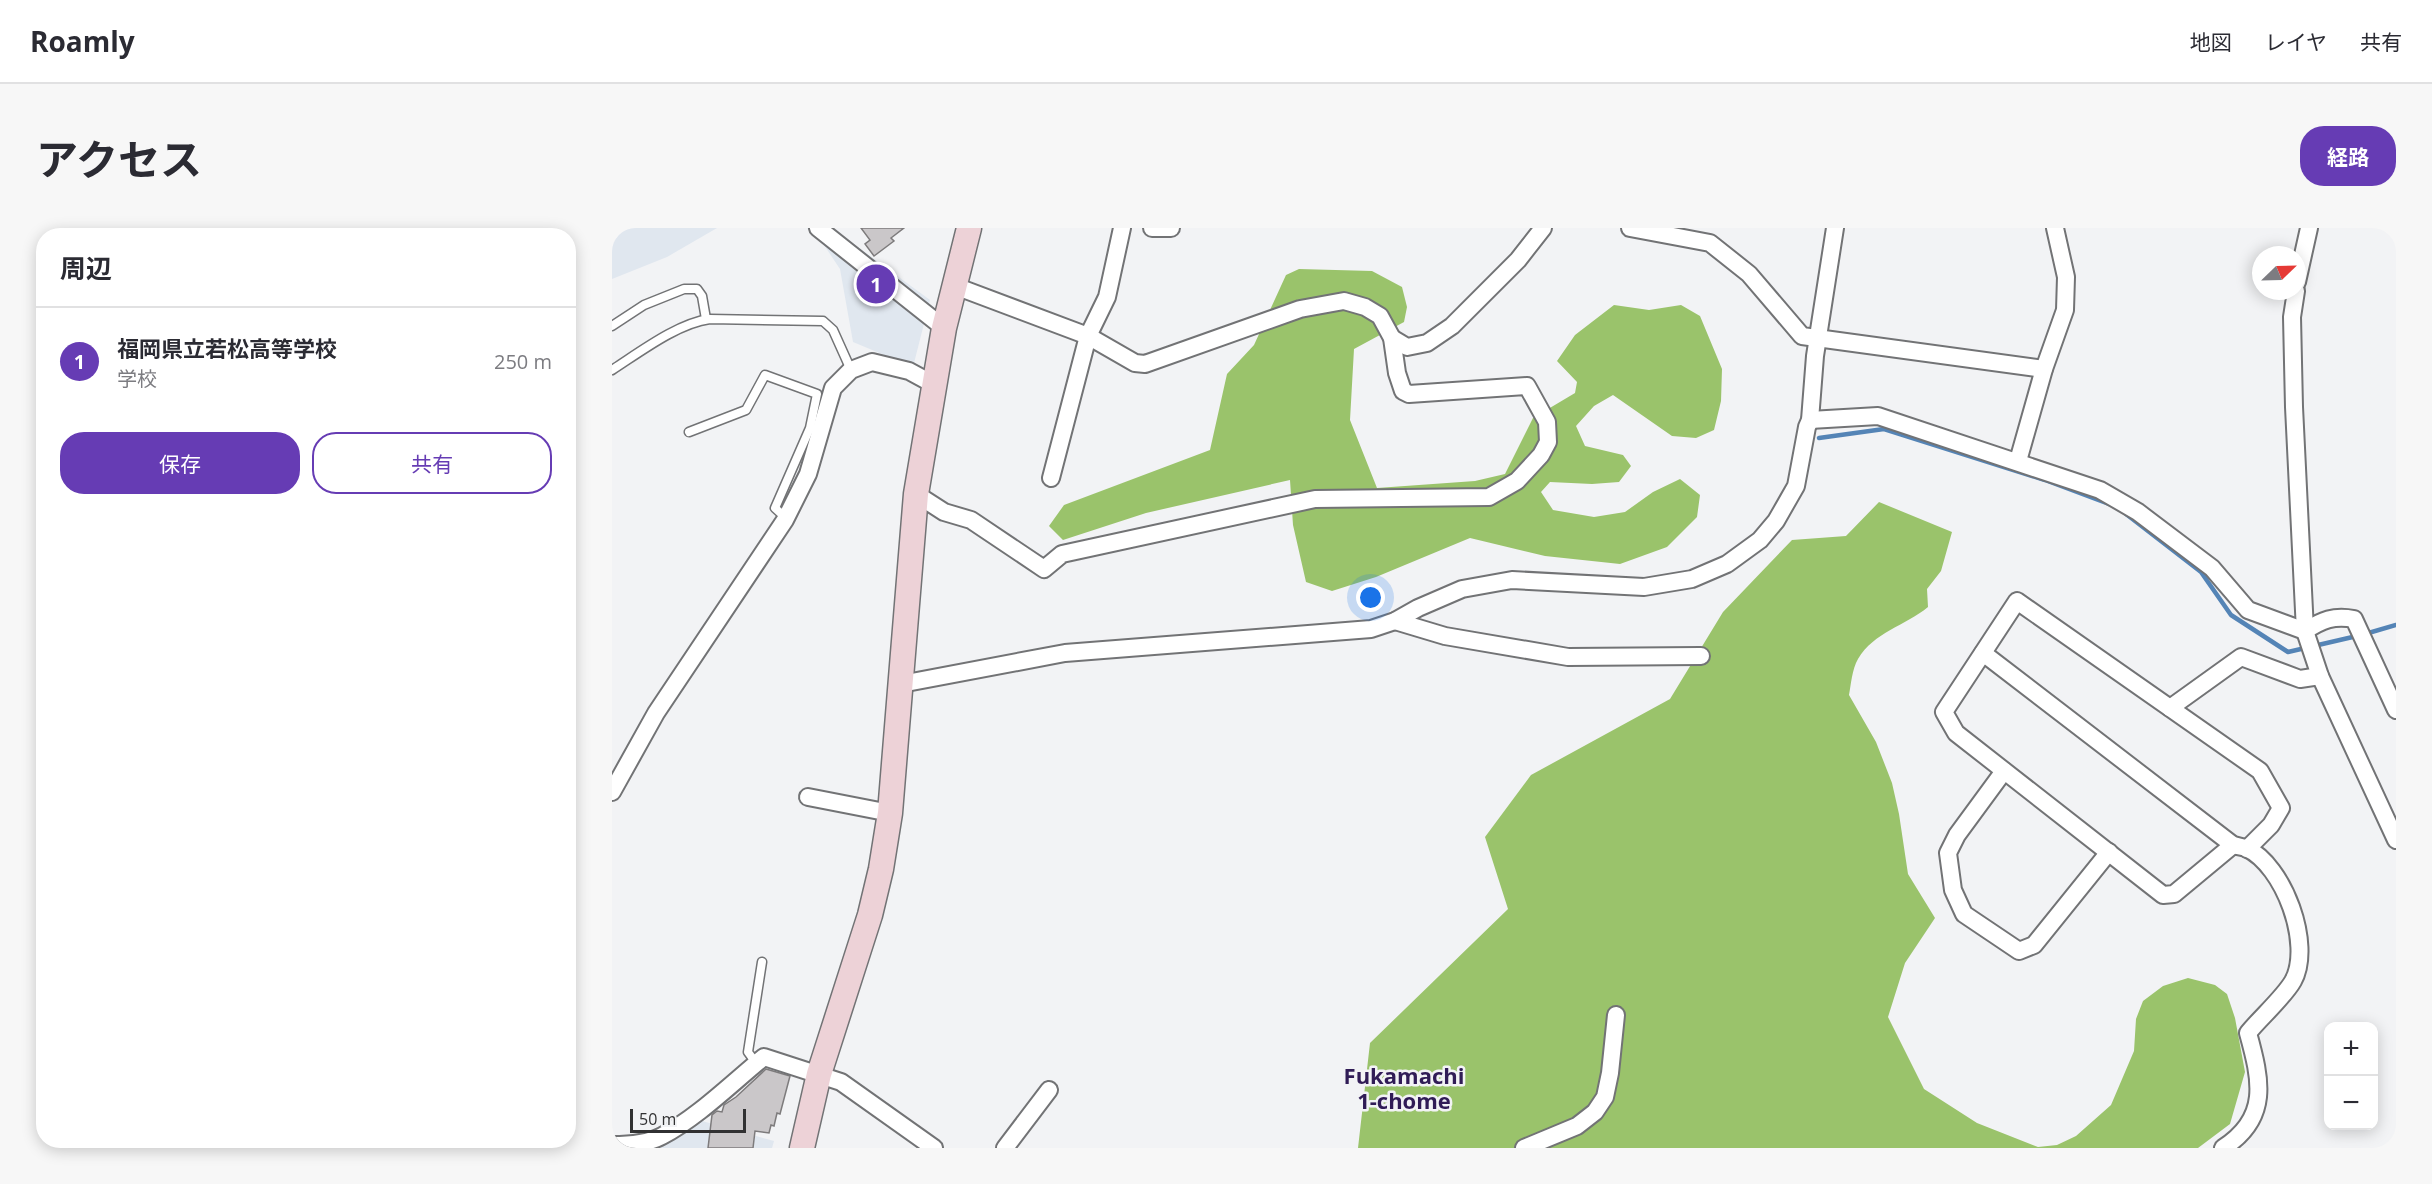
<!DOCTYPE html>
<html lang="ja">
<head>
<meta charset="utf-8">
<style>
	:root { --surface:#fff; --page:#f7f7f7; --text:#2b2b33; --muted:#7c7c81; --line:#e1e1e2; --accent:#663cb4 }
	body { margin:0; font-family:"Open Sans","Noto Sans JP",sans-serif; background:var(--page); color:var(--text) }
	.controls { position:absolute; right:18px; bottom:18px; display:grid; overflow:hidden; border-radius:12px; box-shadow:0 3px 15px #0003 }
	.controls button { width:54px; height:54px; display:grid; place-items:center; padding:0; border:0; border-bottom:2px solid var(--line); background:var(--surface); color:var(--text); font:30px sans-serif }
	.compass { position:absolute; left:1640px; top:18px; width:54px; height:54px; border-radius:50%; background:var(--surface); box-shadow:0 3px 15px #0003; rotate:67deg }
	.scale { position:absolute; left:18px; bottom:15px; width:116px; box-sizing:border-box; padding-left:6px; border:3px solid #313132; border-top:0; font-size:16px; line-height:21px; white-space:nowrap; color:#313132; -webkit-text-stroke:4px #f2f3f5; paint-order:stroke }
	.you { position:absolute; left:759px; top:370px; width:21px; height:21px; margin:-15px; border:4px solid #fff; border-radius:50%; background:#1a73e8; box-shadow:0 0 0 9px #1a73e833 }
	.badge { display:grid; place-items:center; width:39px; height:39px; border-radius:50%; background:var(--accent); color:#fff; font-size:20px; font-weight:700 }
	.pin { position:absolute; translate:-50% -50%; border:3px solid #fff; box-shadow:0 2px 6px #0006 }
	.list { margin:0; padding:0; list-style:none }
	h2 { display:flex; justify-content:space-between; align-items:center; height:78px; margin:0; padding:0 24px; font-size:26px }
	h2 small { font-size:20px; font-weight:400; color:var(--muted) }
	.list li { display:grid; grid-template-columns:39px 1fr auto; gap:18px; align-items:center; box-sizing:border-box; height:108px; padding:0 24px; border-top:2px solid var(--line) }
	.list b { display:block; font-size:22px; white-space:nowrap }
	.list p { margin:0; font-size:20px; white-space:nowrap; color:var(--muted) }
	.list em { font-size:20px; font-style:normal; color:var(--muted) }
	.actions { display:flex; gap:12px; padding:18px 24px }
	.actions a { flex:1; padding:14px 0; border:2px solid var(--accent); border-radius:24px; text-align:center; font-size:21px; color:var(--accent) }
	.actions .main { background:var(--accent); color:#fff }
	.map { position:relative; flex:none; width:1784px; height:920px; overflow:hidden; border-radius:24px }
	header { display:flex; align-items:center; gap:36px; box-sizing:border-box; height:84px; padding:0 30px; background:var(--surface); border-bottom:2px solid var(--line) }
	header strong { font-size:28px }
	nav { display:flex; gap:33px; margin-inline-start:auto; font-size:21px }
	.intro { display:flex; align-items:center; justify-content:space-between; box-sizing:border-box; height:144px; padding:0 36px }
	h1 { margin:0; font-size:42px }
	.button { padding:15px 27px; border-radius:24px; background:var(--accent); color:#fff; font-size:21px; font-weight:700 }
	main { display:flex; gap:36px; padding:0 36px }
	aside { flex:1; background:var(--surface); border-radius:24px; box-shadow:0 3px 15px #0003 }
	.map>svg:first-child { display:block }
	.built { fill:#e0e7ef }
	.forest { fill:#9ac36b }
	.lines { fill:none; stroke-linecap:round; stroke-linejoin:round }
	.stream { stroke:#5484b6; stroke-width:4.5 }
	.building { fill:#cac7c9; stroke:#7d7b7c; stroke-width:1.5 }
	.lane-casing { stroke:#727375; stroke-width:11 }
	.street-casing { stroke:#727375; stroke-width:20 }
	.secondary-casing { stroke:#727375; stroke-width:27 }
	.lane { stroke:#fff; stroke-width:8 }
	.street { stroke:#fff; stroke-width:16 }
	.secondary { stroke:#edd2d7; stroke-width:24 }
	.labels { text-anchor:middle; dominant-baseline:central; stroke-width:5; stroke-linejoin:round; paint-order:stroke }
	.neighbourhood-label { font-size:22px; font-weight:bold; fill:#301c56; stroke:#f2f3f5 }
</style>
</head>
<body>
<header>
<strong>Roamly</strong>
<nav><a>地図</a><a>レイヤ</a><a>共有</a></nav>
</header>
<div class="intro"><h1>アクセス</h1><a class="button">経路</a></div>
<main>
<aside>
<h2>周辺<small></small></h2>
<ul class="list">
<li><span class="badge">1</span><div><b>福岡県立若松高等学校</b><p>学校</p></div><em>250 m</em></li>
</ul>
<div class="actions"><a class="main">保存</a><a>共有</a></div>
</aside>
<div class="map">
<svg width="1784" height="920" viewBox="0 0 1784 920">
	<rect width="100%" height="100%" fill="#f2f3f5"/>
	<g class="built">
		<polygon points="0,0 105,0 55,29 0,51"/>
		<polygon points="195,0 220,0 318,72 301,139 241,114 228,41 208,11"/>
		<polygon points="83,891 162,913 160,920 42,920"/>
	</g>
	<g class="forest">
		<polygon points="687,41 760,43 790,59 795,79 792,94 742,121 738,192 765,260 863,253 893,246 921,190 963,165 965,154 945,133 963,107 1002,77 1037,82 1069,77 1088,88 1110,141 1109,173 1102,202 1084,210 1060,208 1001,167 982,178 964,198 973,218 1011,227 1019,238 1007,254 980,256 938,254 929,264 941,282 982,289 1013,284 1041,264 1068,251 1088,267 1085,289 1055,319 1008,336 933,328 858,310 764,349 720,363 694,354 681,297 678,252 534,285 451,312 437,298 452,277 598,222 615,146 642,117 674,47"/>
		<path d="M1267 274 1340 304 1329 343 1315 361 1316 379C1293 398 1262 404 1246 431 1240 441 1239 457 1237 467L1264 514 1280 555 1287 586 1296 646 1323 690 1293 735 1276 789 1312 861 1365 895 1426 919 1445 917 1464 908 1499 877 1522 823 1524 791 1531 773 1551 758 1576 750 1603 757 1615 766 1623 790 1633 844 1618 896 1586 920H746L758 815 896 681 873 609 919 547 1058 471 1111 384 1180 312 1234 308Z"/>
	</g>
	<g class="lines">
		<g class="stream">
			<polyline points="1207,210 1272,201 1433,252 1497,276"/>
			<polyline points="1514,286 1589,344 1619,387 1676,424 1745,408"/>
			<polyline points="1753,406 1784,397"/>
		</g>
	</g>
	<g class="building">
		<polygon points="249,0 292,0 279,10 282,13 262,28 253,16 258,12"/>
		<polygon points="154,841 178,848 168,886 165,885 162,898 159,897 157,905 143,903 141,920 96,920 100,887 105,883 110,884 112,877 124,869"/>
	</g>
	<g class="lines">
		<g class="lane-casing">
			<g id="lane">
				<polyline points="0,98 32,77 72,61 85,61 90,68 94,91"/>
				<path d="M0 142C28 124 66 95 98 91L211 93 221 102 239 142"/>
				<polyline points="77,204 134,182 153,147 205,166 198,200 163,280 174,290"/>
				<polyline points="144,835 136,824 150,734"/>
			</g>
		</g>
		<g class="street-casing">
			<g id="street">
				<polyline points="206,0 332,100"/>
				<polyline points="540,0 559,0"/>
				<polyline points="1018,0 1098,15 1137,46 1190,108 1432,141"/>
				<polyline points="1685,54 1697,0"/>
				<polyline points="1684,63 1680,89 1682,179 1693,403 1708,448 1784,612"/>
				<polyline points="780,110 795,119 815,115 840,98 906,32 931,0"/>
				<polyline points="1198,192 1266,188 1488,262 1526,284 1600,340 1636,382 1693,403"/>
				<polyline points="1406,233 1432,141 1453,82 1454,49 1443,0"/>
				<polyline points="439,250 476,108 495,69 510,0"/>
				<polyline points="304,266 332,284 359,292 432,341 450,326 703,271 877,269 905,253 929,227 936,214 935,194 915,158 797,166 791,163 785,145 780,110 768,88 753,79 732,73 688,81 533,136 523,135 476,108 343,58"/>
				<polyline points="783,393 833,408 956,429 1089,428"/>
				<path d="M1693 403C1710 392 1722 387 1742 391L1784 482"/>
				<path d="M1371 425 1621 617C1625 618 1630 619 1634 620 1672 637 1701 717 1681 753 1672 769 1648 790 1636 805 1649 852 1658 890 1611 920"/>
				<polyline points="289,456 453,425 759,401 783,393 806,380 850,361 900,352 1032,359 1080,351 1115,336 1148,312 1164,293 1184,258 1195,199 1198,192 1203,128 1223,0"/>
				<polyline points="1558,480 1629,429 1688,451 1708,448"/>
				<polyline points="1392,543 1345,607 1336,625 1341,662 1352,686 1407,723 1422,717 1497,624"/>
				<polyline points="0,564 44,485 173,292 196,246 221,160 239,142 260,134 297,143 321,156"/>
				<polyline points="196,569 278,585"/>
				<polyline points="1621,617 1562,666 1551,667 1344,505 1332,484 1405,373 1648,543 1669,580 1659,597 1635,621"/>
				<path d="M0 917C16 917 35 916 50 908 86 889 120 855 152 829L229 854 322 920"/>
				<polyline points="393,920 437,862"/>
				<polyline points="912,920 965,898 983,884 993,869 998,845 1004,787"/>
			</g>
		</g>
		<g class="secondary-casing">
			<polyline id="secondary" points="190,920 207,846 258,687 269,641 278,585 304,266 332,100 357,0"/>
		</g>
		<use href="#lane" class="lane"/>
		<use href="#street" class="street"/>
		<use href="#secondary" class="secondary"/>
	</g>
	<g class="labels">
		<g class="neighbourhood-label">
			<text x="792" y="847">Fukamachi<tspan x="792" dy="25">1-chome</tspan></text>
		</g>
	</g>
</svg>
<div class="controls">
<button>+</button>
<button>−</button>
</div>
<svg class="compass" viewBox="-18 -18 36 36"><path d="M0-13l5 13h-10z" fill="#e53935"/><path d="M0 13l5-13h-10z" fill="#7c7c81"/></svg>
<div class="scale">50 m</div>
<div class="you"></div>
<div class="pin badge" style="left:264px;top:56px">1</div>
</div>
</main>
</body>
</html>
